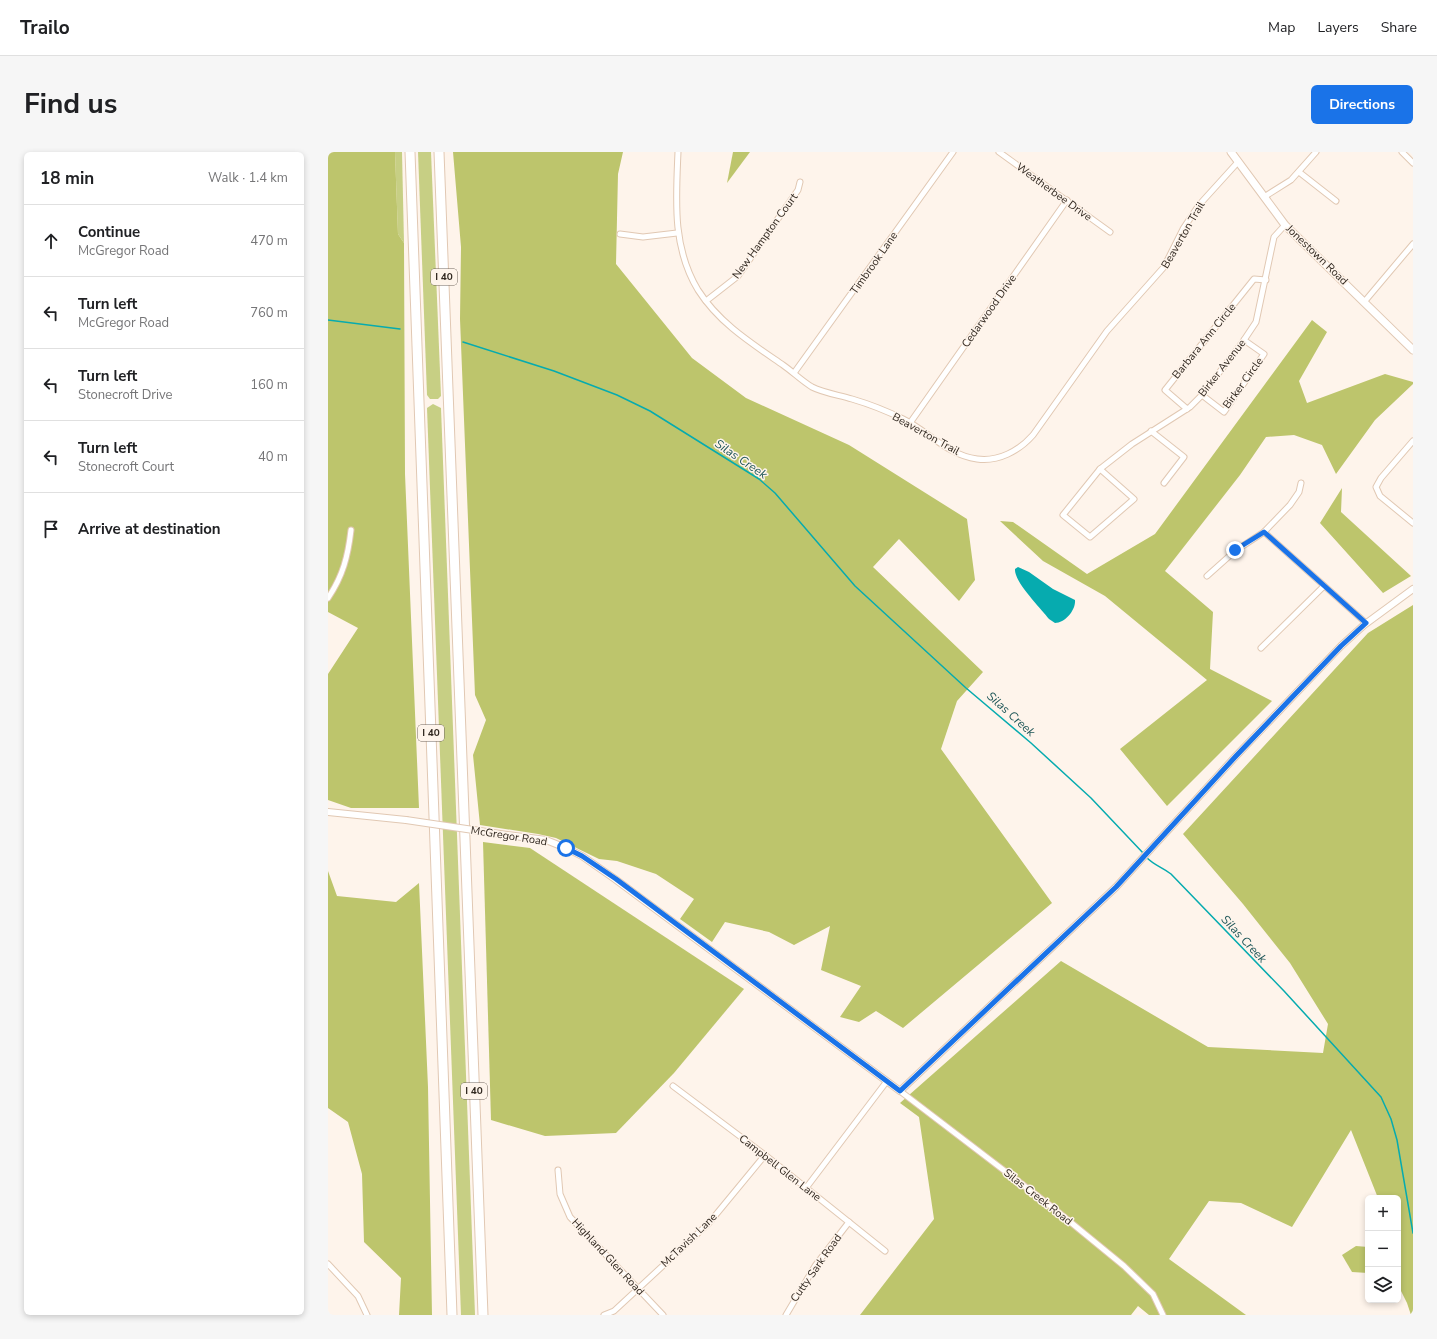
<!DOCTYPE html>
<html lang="en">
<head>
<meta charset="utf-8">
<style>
	:root { --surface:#fff; --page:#f6f6f6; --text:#202124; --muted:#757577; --line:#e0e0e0; --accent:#1a73e8 }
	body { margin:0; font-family:"Nunito Sans",sans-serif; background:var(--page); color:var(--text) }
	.controls { position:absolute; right:12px; bottom:12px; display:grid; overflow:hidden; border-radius:6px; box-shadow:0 2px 6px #0003 }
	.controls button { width:36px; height:36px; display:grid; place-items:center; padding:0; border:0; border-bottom:1px solid var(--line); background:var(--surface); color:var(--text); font:20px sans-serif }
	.stop { position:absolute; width:12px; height:12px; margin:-9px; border:3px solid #1a73e8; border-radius:50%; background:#fff }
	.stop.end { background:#1a73e8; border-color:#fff; box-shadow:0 1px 4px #0008 }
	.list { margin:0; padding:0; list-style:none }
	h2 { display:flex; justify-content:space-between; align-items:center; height:52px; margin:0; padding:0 16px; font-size:17px }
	h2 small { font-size:13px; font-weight:400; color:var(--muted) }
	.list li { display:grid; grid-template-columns:26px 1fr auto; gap:12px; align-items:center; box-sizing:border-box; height:72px; padding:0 16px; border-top:1px solid var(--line) }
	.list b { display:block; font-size:15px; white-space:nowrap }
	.list p { margin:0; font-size:13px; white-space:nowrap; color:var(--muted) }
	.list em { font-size:13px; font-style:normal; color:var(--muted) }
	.icon { flex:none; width:22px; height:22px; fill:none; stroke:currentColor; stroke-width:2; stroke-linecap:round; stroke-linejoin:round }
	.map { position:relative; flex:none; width:1085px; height:1163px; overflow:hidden; border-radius:6px }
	header { display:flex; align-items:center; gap:24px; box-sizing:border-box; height:56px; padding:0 20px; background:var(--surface); border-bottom:1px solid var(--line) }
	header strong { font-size:19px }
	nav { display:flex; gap:22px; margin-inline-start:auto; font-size:14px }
	.intro { display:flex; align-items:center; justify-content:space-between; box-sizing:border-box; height:96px; padding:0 24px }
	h1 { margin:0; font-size:28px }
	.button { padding:10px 18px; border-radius:6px; background:var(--accent); color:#fff; font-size:14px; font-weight:700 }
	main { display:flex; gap:24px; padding:0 24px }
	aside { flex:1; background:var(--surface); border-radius:6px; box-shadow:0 2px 6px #0003 }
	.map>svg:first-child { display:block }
	.green { fill:#c7cf84 }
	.forest { fill:#bdc56c }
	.water { fill:#06abaf }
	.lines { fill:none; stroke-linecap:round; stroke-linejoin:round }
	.stream { stroke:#06abaf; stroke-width:1.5 }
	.minor-casing { stroke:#e1c8b3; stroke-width:7 }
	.tertiary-casing { stroke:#e1c8b3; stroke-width:8 }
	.secondary-casing { stroke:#e1c8b3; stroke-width:9 }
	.motorway-casing { stroke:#e1c8b3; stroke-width:11 }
	.minor { stroke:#fff; stroke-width:5 }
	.tertiary { stroke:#fff; stroke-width:6 }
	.secondary { stroke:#fff; stroke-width:7 }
	.motorway { stroke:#fff; stroke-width:9 }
	.tertiary-bridge-casing { stroke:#e1c8b3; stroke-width:8; stroke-linecap:butt }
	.tertiary-bridge { stroke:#fff; stroke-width:6 }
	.route { stroke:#1a73e8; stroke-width:5 }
	.labels { text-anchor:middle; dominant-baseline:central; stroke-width:3; stroke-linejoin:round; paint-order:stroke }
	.shield { fill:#fef4eb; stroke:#6e655d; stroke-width:1 }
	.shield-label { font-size:10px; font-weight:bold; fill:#312820 }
	.street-label { font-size:11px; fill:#312820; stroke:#fef4eb }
	.water-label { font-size:12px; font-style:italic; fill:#1d5557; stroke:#fef4eb }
</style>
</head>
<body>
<header>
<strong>Trailo</strong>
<nav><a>Map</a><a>Layers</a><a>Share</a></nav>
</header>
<div class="intro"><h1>Find us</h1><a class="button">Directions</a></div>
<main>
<aside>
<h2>18 min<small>Walk · 1.4 km</small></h2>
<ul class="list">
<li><svg class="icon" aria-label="ahead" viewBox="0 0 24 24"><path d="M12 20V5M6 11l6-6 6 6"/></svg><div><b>Continue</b><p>McGregor Road</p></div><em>470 m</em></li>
<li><svg class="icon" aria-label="left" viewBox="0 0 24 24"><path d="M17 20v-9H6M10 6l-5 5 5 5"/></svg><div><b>Turn left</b><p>McGregor Road</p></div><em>760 m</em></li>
<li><svg class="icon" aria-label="left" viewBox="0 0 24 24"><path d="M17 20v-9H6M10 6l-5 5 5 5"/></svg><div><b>Turn left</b><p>Stonecroft Drive</p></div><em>160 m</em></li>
<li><svg class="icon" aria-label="left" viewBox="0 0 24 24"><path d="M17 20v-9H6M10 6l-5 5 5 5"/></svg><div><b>Turn left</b><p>Stonecroft Court</p></div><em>40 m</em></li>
<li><svg class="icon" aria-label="arrive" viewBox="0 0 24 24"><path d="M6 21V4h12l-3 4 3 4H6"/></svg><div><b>Arrive at destination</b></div></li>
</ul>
</aside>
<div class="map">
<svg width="1085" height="1163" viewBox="0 0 1085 1163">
	<rect width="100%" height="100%" fill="#fef4eb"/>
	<g class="green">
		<polygon points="67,0 74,0 76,91 70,82"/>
		<polygon points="90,0 103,0 113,244 110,247 102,247 99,243"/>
		<polygon points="105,252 113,256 147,1163 133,1163 99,256"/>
	</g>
	<g class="forest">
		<polygon points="0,0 67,0 70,82 76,91 77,322 91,656 23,656 0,648 0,522 30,476 0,460"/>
		<polygon points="125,0 295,0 290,22 288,112 364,206 418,246 521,293 639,367 647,428 631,449 571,387 545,415 655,520 629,549 613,597 724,751 575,876 548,859 531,870 512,865 533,834 493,818 502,774 466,793 441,780 397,770 384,790 352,767 366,747 328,722 289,709 271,707 228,686 210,682 152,673 145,603 158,568 147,543 132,167 133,95"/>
		<polygon points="405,0 422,0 399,31"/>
		<polygon points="984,168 999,180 971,229 979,251 1057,222 1085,230 1085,232 1047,268 1008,322 994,293 966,283 938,285 912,323 837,419 885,460 882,517 944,549 839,654 792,597 879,528 777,444 715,409 672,369 685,370 759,422 827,382"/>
		<polygon points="1014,336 1013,360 1083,424 1055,441 992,371"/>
		<polygon points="1085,453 1085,1163 1083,1163 1079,1151 1070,1133 1070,1046 1050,1046 1023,978 964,1075 913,1051 881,1049 841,1107 918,1163 821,1163 810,1154 803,1163 532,1163 606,1067 591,965 572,951 733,809 880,895 995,901 1000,872 962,811 915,752 855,682 1040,481"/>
		<polygon points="155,690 202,696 416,837 346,921 288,981 217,984 163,968"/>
		<polygon points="0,719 9,744 68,750 91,731 100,935 104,1163 71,1163 73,1126 36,1090 34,1022 20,970 0,956"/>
		<polygon points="1028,1094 1040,1095 1040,1121 1024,1120 1014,1103"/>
	</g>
	<path class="water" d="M690 415 701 420 725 437 747 448C748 458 737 471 727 471L721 467C713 456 686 430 687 417Z"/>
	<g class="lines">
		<g class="stream">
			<polyline points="0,168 72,177"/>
			<polyline points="135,190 226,219 289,243 322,259 431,327 447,341 527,434 638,536 703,591 763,646 816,702"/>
			<path d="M818 705C827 714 834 715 843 722L956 839 1053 945 1063 967 1069 988 1085 1081"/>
		</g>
		<g class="minor-casing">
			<g id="minor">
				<path d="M350 0C348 48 344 95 370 138 391 171 423 191 455 213 465 220 474 229 484 235 496 241 511 243 524 247 541 252 559 259 575 267 600 279 619 303 649 307 670 310 691 299 705 283L779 179 836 115 855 77 871 53 910 10"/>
				<polyline points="671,0 782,80"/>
				<polyline points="1074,0 1085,11"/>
				<polyline points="971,20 1008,49"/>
				<polyline points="936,45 963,28 988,0"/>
				<polyline points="292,82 315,85 349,81"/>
				<polyline points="378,149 410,124 470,38 472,30"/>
				<polyline points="1037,149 1085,92"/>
				<polyline points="466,221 625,0"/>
				<polyline points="874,243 896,260 936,202 916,188"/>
				<polyline points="859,257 837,238 926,127 938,128"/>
				<polyline points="582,271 739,48"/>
				<polyline points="823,279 856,305 836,331"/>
				<polyline points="1085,289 1053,326 1048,335 1052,344 1085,371"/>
				<polyline points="772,317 804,292 862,255 874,243 916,188 928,170 946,85 957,73"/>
				<polygon points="772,317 806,347 762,385 735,363"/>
				<polyline points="936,380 1038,471"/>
				<polyline points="879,424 907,399 936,380 962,353 971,340 973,331"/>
				<path d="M0 446C15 424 20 404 23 378"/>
				<polyline points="933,496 996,434"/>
				<polyline points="345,934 437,1003 557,1099"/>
				<polyline points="572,939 724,1055 796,1114 825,1142 835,1163"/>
				<polyline points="230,1018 232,1042 242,1065 335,1163"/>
				<polyline points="478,1036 559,929"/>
				<polyline points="0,1112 30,1144 39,1163"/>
				<polyline points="276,1163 286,1159 381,1071 437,1003"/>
				<polyline points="458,1163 487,1114 521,1070"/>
			</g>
		</g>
		<g class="tertiary-casing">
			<g id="tertiary">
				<polyline points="0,660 78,668"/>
				<polyline points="179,683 218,688 238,696 254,704 287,727 572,939 788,735 908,604 1013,494 1036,473 1085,437"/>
			</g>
		</g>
		<g class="secondary-casing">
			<polyline id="secondary" points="903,0 957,73 1085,198"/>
		</g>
		<g class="motorway-casing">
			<g id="motorway">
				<polyline points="82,0 124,1163"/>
				<polyline points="111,0 155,1163"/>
			</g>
		</g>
		<use href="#minor" class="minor"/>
		<use href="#tertiary" class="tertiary"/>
		<use href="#secondary" class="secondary"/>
		<use href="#motorway" class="motorway"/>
		<g class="tertiary-bridge-casing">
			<polyline id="tertiary-bridge" points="78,668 179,683"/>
		</g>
		<use href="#tertiary-bridge" class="tertiary-bridge"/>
	</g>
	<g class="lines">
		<polyline class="route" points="238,696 254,704 288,727 572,939 788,735 908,604 1013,494 1038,471 936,380 907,398"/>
	</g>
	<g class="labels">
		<g class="shield">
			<rect x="103" y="117" width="26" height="16" rx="3"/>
			<rect x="90" y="573" width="26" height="16" rx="3"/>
			<rect x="133" y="931" width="26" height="16" rx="3"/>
		</g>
		<g class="shield-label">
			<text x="116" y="125">I 40</text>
			<text x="103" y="581">I 40</text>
			<text x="146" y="939">I 40</text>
		</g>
		<g class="street-label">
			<text transform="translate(726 40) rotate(36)">Weatherbee Drive</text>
			<text transform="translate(855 83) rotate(-60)">Beaverton Trail</text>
			<text transform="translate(437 84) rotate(-54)">New Hampton Court</text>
			<text transform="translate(989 103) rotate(44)">Jonestown Road</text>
			<text transform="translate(546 111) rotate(-55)">Timbrook Lane</text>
			<text transform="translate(661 159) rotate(-55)">Cedarwood Drive</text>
			<text transform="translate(876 189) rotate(-51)">Barbara Ann Circle</text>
			<text transform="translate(894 216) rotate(-52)">Birker Avenue</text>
			<text transform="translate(915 231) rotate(-54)">Birker Circle</text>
			<text transform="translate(598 282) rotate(29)">Beaverton Trail</text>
			<text transform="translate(181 684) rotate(9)">McGregor Road</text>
			<text transform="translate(452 1016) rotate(38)">Campbell Glen Lane</text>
			<text transform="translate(710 1045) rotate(38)">Silas Creek Road</text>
			<text transform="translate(361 1088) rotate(-44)">McTavish Lane</text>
			<text transform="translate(280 1105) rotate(47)">Highland Glen Road</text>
			<text transform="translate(488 1116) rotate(-55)">Cutty Sark Road</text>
		</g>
		<g class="water-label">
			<text transform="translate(413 307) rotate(34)">Silas Creek</text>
			<text transform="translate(683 562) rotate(42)">Silas Creek</text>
			<text transform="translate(916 787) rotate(47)">Silas Creek</text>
		</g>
	</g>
</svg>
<div class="controls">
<button>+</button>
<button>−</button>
<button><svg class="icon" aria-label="layers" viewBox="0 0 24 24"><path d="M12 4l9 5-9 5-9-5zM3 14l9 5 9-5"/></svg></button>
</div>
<div class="stop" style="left:238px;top:696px"></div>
<div class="stop end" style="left:907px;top:398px"></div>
</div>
</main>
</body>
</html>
